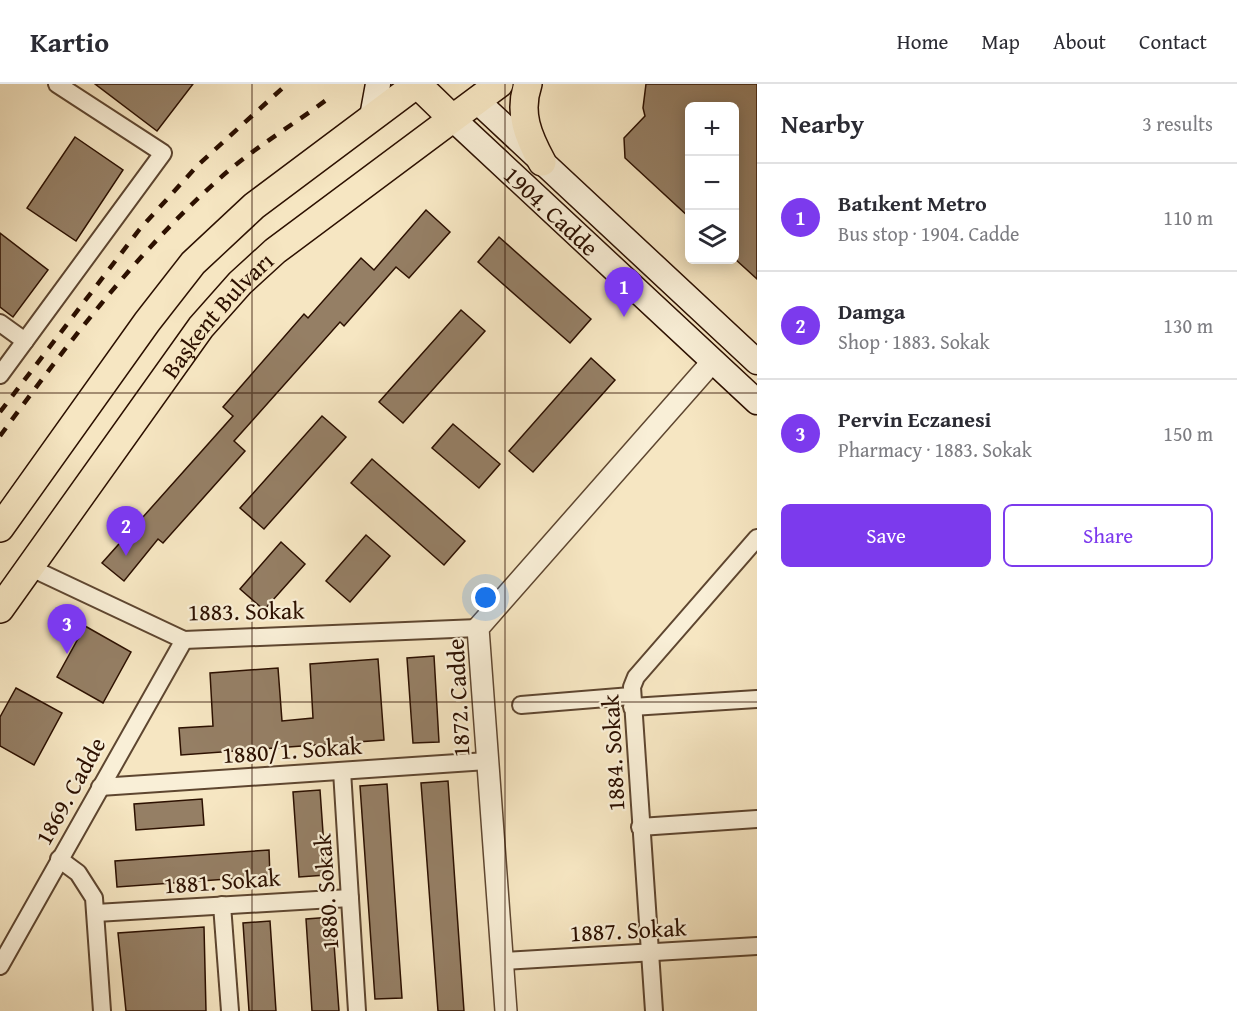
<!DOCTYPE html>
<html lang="en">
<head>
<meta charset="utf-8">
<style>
	:root { --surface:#fff; --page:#f2f2f3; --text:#2b2b33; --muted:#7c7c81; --line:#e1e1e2; --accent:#7c3aed }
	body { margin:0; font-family:"Gentium Book Plus",serif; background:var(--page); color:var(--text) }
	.controls { position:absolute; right:18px; top:18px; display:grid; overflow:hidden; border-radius:9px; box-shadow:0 3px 15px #0003 }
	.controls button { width:54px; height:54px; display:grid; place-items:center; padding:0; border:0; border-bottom:2px solid var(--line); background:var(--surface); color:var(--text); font:30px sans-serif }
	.you { position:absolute; left:486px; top:514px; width:21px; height:21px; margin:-15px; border:4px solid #fff; border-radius:50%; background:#1a73e8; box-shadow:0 0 0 9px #1a73e833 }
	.badge { display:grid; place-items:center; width:39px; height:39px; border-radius:50%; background:var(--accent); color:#fff; font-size:20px; font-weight:700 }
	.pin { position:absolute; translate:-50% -50px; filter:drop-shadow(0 2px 3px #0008) }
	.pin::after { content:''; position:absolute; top:32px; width:21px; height:18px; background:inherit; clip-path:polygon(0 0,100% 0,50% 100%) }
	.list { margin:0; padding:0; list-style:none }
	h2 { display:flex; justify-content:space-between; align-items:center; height:78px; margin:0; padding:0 24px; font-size:26px }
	h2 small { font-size:20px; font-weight:400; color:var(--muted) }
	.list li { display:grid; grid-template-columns:39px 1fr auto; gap:18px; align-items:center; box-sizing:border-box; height:108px; padding:0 24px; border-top:2px solid var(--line) }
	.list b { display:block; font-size:22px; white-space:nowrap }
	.list p { margin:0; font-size:20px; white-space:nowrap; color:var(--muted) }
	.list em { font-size:20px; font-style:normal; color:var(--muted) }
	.actions { display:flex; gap:12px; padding:18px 24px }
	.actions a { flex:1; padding:14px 0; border:2px solid var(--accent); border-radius:9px; text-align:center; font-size:21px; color:var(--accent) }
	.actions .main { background:var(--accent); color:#fff }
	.icon { flex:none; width:33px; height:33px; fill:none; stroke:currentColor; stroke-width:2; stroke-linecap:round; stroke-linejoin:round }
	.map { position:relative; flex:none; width:757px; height:927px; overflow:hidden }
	header { display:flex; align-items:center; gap:36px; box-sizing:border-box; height:84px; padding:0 30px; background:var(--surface); border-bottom:2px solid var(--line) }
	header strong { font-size:28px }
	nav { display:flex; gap:33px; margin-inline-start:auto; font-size:21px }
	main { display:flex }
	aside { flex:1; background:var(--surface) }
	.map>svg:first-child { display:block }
	.building { fill:#957f65; stroke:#2c1000; stroke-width:1.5 }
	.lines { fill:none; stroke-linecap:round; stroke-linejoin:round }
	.minor-casing { stroke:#5e4630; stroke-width:20 }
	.tertiary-casing { stroke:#5e4630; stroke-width:24 }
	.secondary-casing { stroke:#2c1000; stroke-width:27 }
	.primary-casing { stroke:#2c1000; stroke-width:30 }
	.minor { stroke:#f9efd7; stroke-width:16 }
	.tertiary { stroke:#f9efd7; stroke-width:21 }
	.secondary { stroke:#f9efd7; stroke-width:24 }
	.primary { stroke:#f6e6c2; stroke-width:27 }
	.rail { stroke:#2c1000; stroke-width:4.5; stroke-dasharray:10 10; stroke-linecap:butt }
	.grid { fill:none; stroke:#2c1000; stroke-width:1.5; stroke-opacity:0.55 }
	.labels { text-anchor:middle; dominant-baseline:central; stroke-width:4.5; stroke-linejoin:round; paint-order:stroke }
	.street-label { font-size:24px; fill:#2c1000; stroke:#f9efd7 }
</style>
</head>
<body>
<header>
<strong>Kartio</strong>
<nav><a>Home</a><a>Map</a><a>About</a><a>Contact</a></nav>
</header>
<main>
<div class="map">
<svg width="757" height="927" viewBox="0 0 757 927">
	<rect width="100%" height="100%" fill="#f6e6c2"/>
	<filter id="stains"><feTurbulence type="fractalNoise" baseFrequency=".00333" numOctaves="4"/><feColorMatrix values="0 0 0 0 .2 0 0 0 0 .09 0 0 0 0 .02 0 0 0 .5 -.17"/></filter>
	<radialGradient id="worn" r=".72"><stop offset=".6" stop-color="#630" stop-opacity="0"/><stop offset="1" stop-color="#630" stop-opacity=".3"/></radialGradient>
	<g class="building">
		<polygon points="95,0 193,0 157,47"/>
		<polygon points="646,0 757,0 757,195 735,175 735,22 690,22 690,134 625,74 624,54 645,32 643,24"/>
		<polygon points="75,53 123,86 76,157 27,124"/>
		<polygon points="426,126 450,148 409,194 396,183 344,242 340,238 234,357 245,367 163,459 158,455 124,497 102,479 233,332 223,323 304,230 308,234 361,174 374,186"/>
		<polygon points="0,149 48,186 13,233 0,223"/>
		<polygon points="499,153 591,235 570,259 478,178"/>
		<polygon points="461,226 485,247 403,339 379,318"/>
		<polygon points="591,274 615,296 533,388 509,367"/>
		<polygon points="322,332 346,353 264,445 240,424"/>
		<polygon points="453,340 500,380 479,404 432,364"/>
		<polygon points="372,375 465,457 444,481 351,399"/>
		<polygon points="366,451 390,472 350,518 326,497"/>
		<polygon points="281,458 305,480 264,526 240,505"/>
		<polygon points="85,542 131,568 103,619 57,593"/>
		<polygon points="434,572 439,658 413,659 407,574"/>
		<polygon points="378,575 384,656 181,671 179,644 213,642 210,589 278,584 282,637 313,634 310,580"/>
		<polygon points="16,604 62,629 34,681 0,662 0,633"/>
		<polygon points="448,697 456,814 464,927 438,927 424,738 421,699"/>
		<polygon points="387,700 402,914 375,915 360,702"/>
		<polygon points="320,706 326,791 299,793 293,708"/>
		<polygon points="202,715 204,741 136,746 134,720"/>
		<polygon points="269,766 270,792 117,803 115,777"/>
		<polygon points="332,833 339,927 312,927 306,835"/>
		<polygon points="270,837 276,927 249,927 243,839"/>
		<polygon points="204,843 206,927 126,927 118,849"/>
	</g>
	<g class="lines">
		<g class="minor-casing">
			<g id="minor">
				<polyline points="0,239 25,257"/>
				<polyline points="0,291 163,69 57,0"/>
				<polyline points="29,483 184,556 478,544"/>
				<polyline points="521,621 631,612"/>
				<polyline points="632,623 757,615"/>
				<polyline points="342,687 357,927"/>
				<polyline points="100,703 487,677"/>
				<polyline points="640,743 757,735"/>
				<polyline points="59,775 78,789 94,814 102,927"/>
				<polyline points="222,821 230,927"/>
				<polyline points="96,829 350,814"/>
				<polyline points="502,877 757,862"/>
				<polyline points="0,882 184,556"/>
				<polyline points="654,927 632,603 636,593 757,454"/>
			</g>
		</g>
		<g class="tertiary-casing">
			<polyline id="tertiary" points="506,927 478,544 713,277"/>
		</g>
		<g class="secondary-casing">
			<g id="secondary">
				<polyline points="476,16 757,278"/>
				<polyline points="372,33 378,0"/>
				<path id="s1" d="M452 34 757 318"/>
			</g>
		</g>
		<g class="primary-casing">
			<g id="primary">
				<path d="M528 0C518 29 528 52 542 78"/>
				<polyline points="0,444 147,238 193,179 254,122 417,0 452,34"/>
				<path id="s2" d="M0 525 201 243 240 199 275 167 499 0"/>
			</g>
		</g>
		<use href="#minor" class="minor"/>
		<use href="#tertiary" class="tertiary"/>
		<use href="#secondary" class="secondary"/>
		<use href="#primary" class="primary"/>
		<g class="rail">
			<polyline points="0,328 139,146 198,81 287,0"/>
			<path d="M0 352C66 262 135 170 219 95 252 65 293 41 329 14"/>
		</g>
	</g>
	<path class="grid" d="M252 0V927M505 0V927M0 309H757M0 618H757"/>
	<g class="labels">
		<g class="street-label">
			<text stroke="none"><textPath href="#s1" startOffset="136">1904. Cadde</textPath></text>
			<text stroke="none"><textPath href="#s2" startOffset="366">Başkent Bulvarı</textPath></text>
			<text transform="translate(246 527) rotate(-1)">1883. Sokak</text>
			<text transform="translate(458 614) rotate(-93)">1872. Cadde</text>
			<text transform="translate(292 666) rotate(-4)">1880/1. Sokak</text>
			<text transform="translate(613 669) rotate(-93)">1884. Sokak</text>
			<text transform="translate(70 707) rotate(-61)">1869. Cadde</text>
			<text transform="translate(222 797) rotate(-4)">1881. Sokak</text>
			<text transform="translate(326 808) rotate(-94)">1880. Sokak</text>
			<text transform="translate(628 846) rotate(-3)">1887. Sokak</text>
		</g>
	</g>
	<rect width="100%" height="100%" filter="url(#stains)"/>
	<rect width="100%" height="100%" fill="url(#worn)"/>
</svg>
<div class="controls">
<button>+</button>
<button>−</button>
<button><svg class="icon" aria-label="layers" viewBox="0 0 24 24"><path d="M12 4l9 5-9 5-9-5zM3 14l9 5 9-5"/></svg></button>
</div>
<div class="you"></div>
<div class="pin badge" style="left:624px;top:233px">1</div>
<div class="pin badge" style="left:126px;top:472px">2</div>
<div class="pin badge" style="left:67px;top:570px">3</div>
</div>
<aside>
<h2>Nearby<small>3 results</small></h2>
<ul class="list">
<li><span class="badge">1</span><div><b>Batıkent Metro</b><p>Bus stop · 1904. Cadde</p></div><em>110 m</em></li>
<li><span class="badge">2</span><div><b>Damga</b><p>Shop · 1883. Sokak</p></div><em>130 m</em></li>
<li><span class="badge">3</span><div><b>Pervin Eczanesi</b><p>Pharmacy · 1883. Sokak</p></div><em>150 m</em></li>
</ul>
<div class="actions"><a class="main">Save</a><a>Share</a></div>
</aside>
</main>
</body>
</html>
